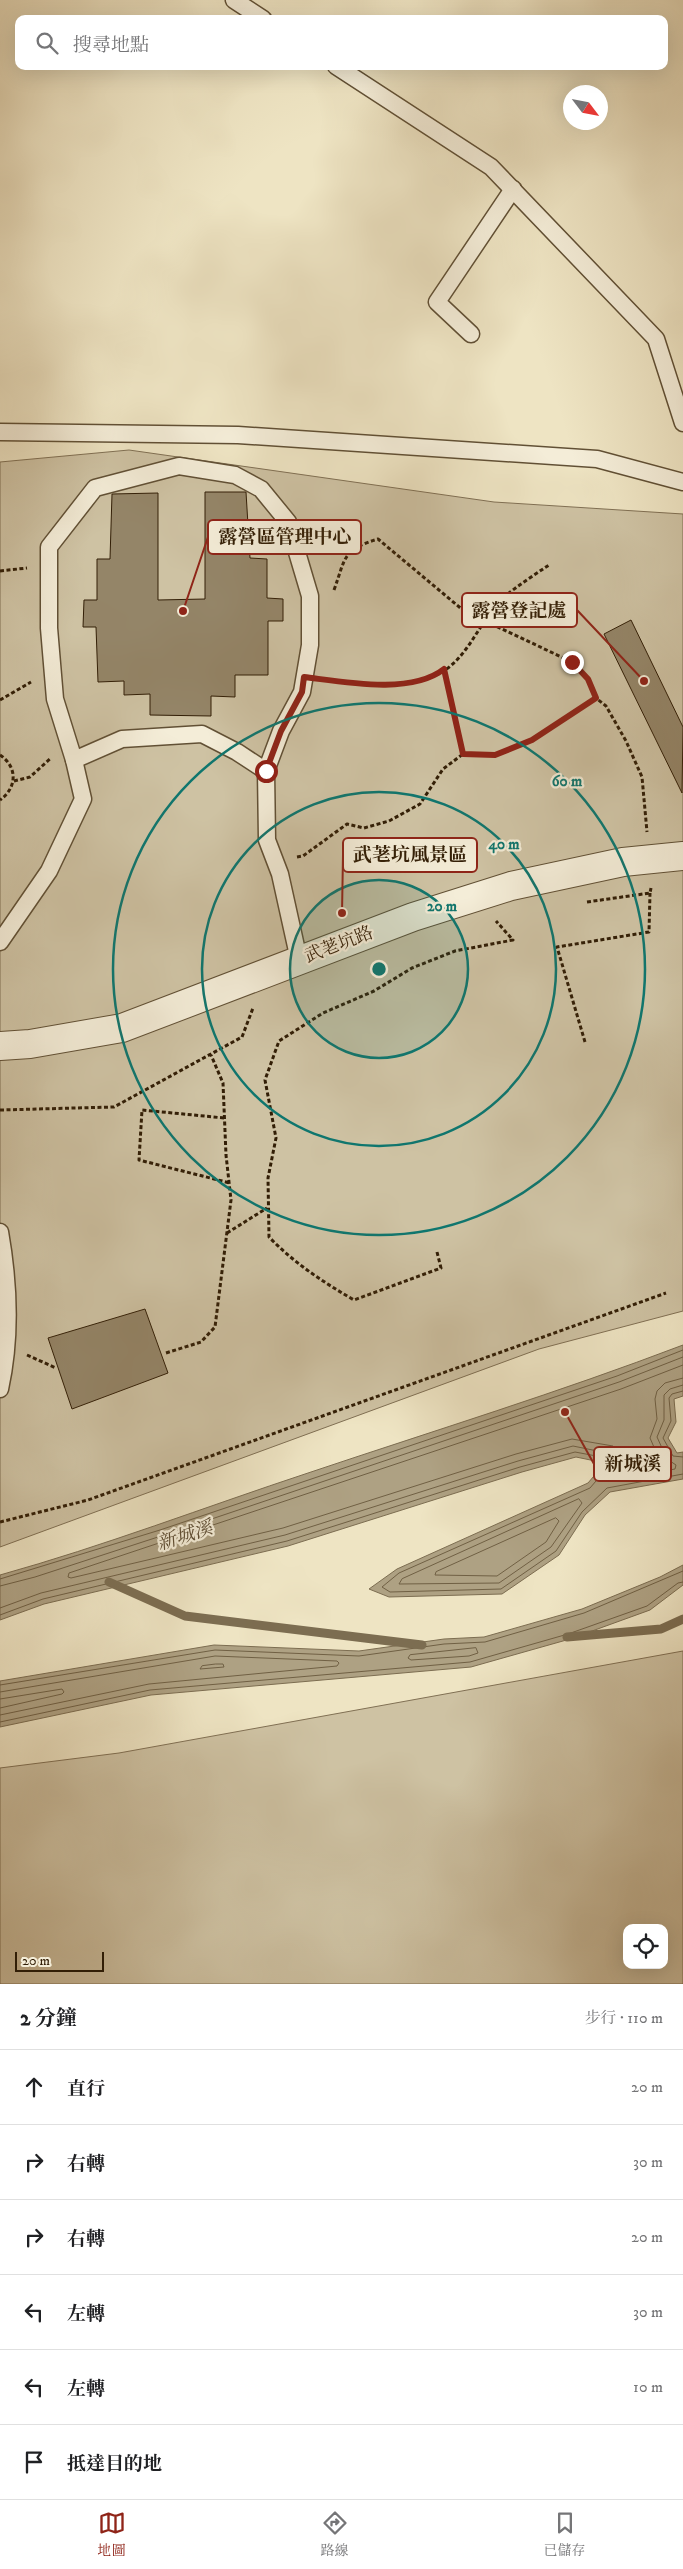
<!DOCTYPE html>
<html lang="zh-TW">
<head>
<meta charset="utf-8">
<style>
	:root { --surface:#fff; --page:#f6f6f6; --text:#202124; --muted:#757577; --line:#e0e0e0; --accent:#8f2418 }
	body { margin:0; font-family:"IM FELL DW Pica","Noto Serif TC",serif; background:var(--page); color:var(--text) }
	.controls { position:absolute; right:15px; bottom:15px; display:grid; overflow:hidden; border-radius:10px; box-shadow:0 5px 20px #0002 }
	.controls button { width:45px; height:45px; display:grid; place-items:center; padding:0; border:0; border-bottom:1px solid var(--line); background:var(--surface); color:var(--text); font:25px sans-serif }
	.compass { position:absolute; left:563px; top:85px; width:45px; height:45px; border-radius:50%; background:var(--surface); box-shadow:0 5px 20px #0002; rotate:122deg }
	.scale { position:absolute; left:15px; bottom:12px; width:89px; box-sizing:border-box; padding-left:5px; border:2px solid #321e06; border-top:0; font-size:14px; line-height:18px; white-space:nowrap; color:#321e06; -webkit-text-stroke:4px #f4edd8; paint-order:stroke }
	.stop { position:absolute; width:15px; height:15px; margin:-11px; border:4px solid #8f2418; border-radius:50%; background:#fff }
	.stop.end { background:#8f2418; border-color:#fff; box-shadow:0 1px 5px #0008 }
	.list { margin:0; padding:0; list-style:none }
	h2 { display:flex; justify-content:space-between; align-items:center; height:65px; margin:0; padding:0 20px; font-size:21px }
	h2 small { font-size:16px; font-weight:400; color:var(--muted) }
	.list li { display:grid; grid-template-columns:32px 1fr auto; gap:15px; align-items:center; box-sizing:border-box; height:75px; padding:0 20px; border-top:1px solid var(--line) }
	.list b { display:block; font-size:19px; white-space:nowrap }
	.list em { font-size:16px; font-style:normal; color:var(--muted) }
	.icon { flex:none; width:28px; height:28px; fill:none; stroke:currentColor; stroke-width:2; stroke-linecap:round; stroke-linejoin:round }
	.map { position:relative; flex:none; width:683px; height:1984px; overflow:hidden }
	.search { position:absolute; background:var(--surface); box-shadow:0 5px 20px #0002; left:15px; right:15px; top:15px; height:55px; display:flex; align-items:center; gap:12px; box-sizing:border-box; padding:0 18px; border-radius:10px; color:var(--muted); font-size:19px }
	.sheet { height:515px; background:var(--surface) }
	nav { display:flex; justify-content:space-around; align-items:center; box-sizing:border-box; height:70px; border-top:1px solid var(--line); background:var(--surface); font-size:14px; color:var(--muted) }
	nav a { display:grid; justify-items:center; gap:2px }
	nav .on { color:var(--accent) }
	.map>svg:first-child { display:block }
	.green { fill:#cec2a3; stroke:#807054; fill-rule:evenodd }
	.water { fill:#aea183; stroke:#7c6d51 }
	.lines { fill:none; stroke-linecap:round; stroke-linejoin:round }
	.shore { stroke:#706044; stroke-width:1 }
	.stream { stroke:#7c6d51; stroke-width:9 }
	.building { fill:#948568; stroke:#321e06 }
	.service-casing { stroke:#615035; stroke-width:19 }
	.minor-casing { stroke:#615035; stroke-width:30 }
	.path { stroke:#321e06; stroke-width:3; stroke-dasharray:4 2.5; stroke-linecap:butt }
	.service { stroke:#f4edd8; stroke-width:16 }
	.minor { stroke:#f4edd8; stroke-width:28 }
	.route { stroke:#8f2418; stroke-width:6 }
	.ring { fill:none; stroke:#0f766e; stroke-width:2.5 }
	.labels { text-anchor:middle; dominant-baseline:central; stroke-width:4.5; stroke-linejoin:round; paint-order:stroke }
	.street-label { font-size:18px; fill:#321e06; stroke:#f4edd8 }
	.water-label { font-size:19px; font-style:italic; fill:#5d4c32; stroke:#f4edd8 }
	.centre { fill:#0f766e; stroke:#f4edd8; stroke-width:2.5 }
	.ring-label { font-size:15px; text-anchor:middle; font-weight:bold; fill:#0f766e; stroke:#f4edd8; stroke-width:4.5; stroke-linejoin:round; paint-order:stroke }
	.leader { fill:none; stroke:#8f2418; stroke-width:2 }
	.callout-dot { fill:#8f2418; stroke:#f4edd8; stroke-width:2 }
	.callout { fill:#f4edd8; stroke:#8f2418; stroke-width:2 }
	.callout-label { font-size:19px; text-anchor:middle; font-weight:bold; fill:#321e06 }
</style>
</head>
<body>
<div class="map">
<svg width="683" height="1984" viewBox="0 0 683 1984">
	<rect width="100%" height="100%" fill="#eee4c3"/>
	<filter id="stains"><feTurbulence type="fractalNoise" baseFrequency=".004" numOctaves="4"/><feColorMatrix values="0 0 0 0 .2 0 0 0 0 .09 0 0 0 0 .02 0 0 0 .5 -.17"/></filter>
	<radialGradient id="worn" r=".72"><stop offset=".6" stop-color="#630" stop-opacity="0"/><stop offset="1" stop-color="#630" stop-opacity=".3"/></radialGradient>
	<g class="green">
		<polygon points="129,450 494,502 683,514 683,1311 539,1349 0,1547 0,462"/>
		<path d="M683 1651V1984H0V1768L119 1753ZM627 1928H664V1965H627Z"/>
	</g>
	<g class="water">
		<path d="M683 1345V1396L674 1399 676 1422 668 1438 677 1453 683 1452V1479L610 1492 585 1515 559 1555 502 1594 389 1597 369 1589 397 1569 588 1483 605 1463 576 1457 522 1472 288 1546 44 1604 0 1620V1575C104 1546 205 1507 308 1473 433 1431 560 1392 683 1345Z"/>
		<polygon points="683,1565 683,1585 650,1610 570,1639 471,1667 151,1695 0,1727 0,1681 214,1645 359,1651 444,1639 484,1637 582,1609 660,1577"/>
	</g>
	<g class="lines">
		<g class="shore">
			<polyline points="683,1365 621,1389 69,1573 68,1577 71,1578 283,1528 516,1454 572,1439 613,1446 621,1455 624,1470 658,1464 660,1461 650,1438 657,1419 655,1399 657,1391 665,1383 683,1378"/>
			<polyline points="683,1391 672,1394 669,1398 671,1421 663,1438 673,1456 683,1457"/>
			<polygon points="579,1499 582,1503 551,1547 499,1583 399,1584 402,1579"/>
			<polygon points="556,1518 559,1521 546,1542 497,1576 435,1575 436,1572"/>
			<polyline points="0,1579 160,1530 617,1376 683,1350"/>
			<polyline points="0,1586 35,1577 161,1536 619,1382 683,1357"/>
			<polyline points="0,1608 41,1593 285,1535 518,1461 573,1446 612,1454 616,1464 608,1478 609,1481 675,1469 676,1465 667,1459 657,1437 664,1420 664,1395 670,1389 683,1385"/>
			<polyline points="0,1615 43,1599 287,1541 520,1467 575,1452 607,1458 608,1467 590,1488 399,1573 382,1587 390,1592 501,1589 556,1551 582,1512 607,1488 683,1474"/>
			<polygon points="476,1648 478,1653 469,1656 411,1660 408,1658 410,1655"/>
			<polygon points="216,1664 223,1664 224,1667 200,1669 202,1666"/>
			<polyline points="0,1685 215,1650 359,1656 444,1644 485,1642 584,1613 683,1571"/>
			<polyline points="0,1692 215,1656 337,1661 339,1663 337,1666 149,1684 0,1715"/>
			<polyline points="0,1699 62,1689 64,1692 62,1694 0,1708"/>
			<polyline points="0,1722 150,1690 470,1662 568,1634 647,1606 678,1583 683,1582"/>
		</g>
		<g class="stream">
			<polyline points="109,1582 185,1616 422,1645"/>
			<polyline points="567,1637 661,1629 683,1619"/>
		</g>
	</g>
	<g class="building">
		<polygon points="205,492 246,492 250,558 267,559 267,598 283,599 283,621 268,621 268,675 235,675 235,697 211,696 211,716 150,715 150,694 124,695 124,681 98,682 96,627 83,627 84,600 97,600 97,559 110,559 112,494 158,493 158,600 205,599"/>
		<polygon points="631,620 683,727 682,793 604,634"/>
		<polygon points="145,1309 168,1373 72,1409 48,1338"/>
	</g>
	<g class="lines">
		<g class="service-casing">
			<g id="service">
				<polyline points="234,0 263,19"/>
				<polyline points="336,66 491,167 656,339 683,423"/>
				<polyline points="471,334 437,302 513,189"/>
				<polyline points="0,432 238,435 597,459 683,482"/>
				<polyline points="74,760 122,739 202,734 237,752 266,771 267,840 280,874 299,960"/>
				<polyline points="0,942 49,871 83,799 74,760 55,699 49,628 49,547 95,488 179,466 235,475 261,489 288,522 310,596 310,645 302,692 281,731 266,771"/>
				<path d="M0 1232C9 1283 11 1339 0 1389"/>
			</g>
		</g>
		<g class="minor-casing">
			<polyline id="minor" points="0,1046 30,1044 122,1028 413,917 511,886 623,862 683,856"/>
		</g>
		<g class="path">
			<polyline points="0,571 27,568"/>
			<path d="M334 590C346 557 342 550 378 539L464 611 572 662 587 679 596 698 606 706 626 741 642 777 647 832"/>
			<polyline points="444,669 463,754"/>
			<path d="M326 680C361 683 402 690 436 675 468 661 478 622 503 598 517 586 534 575 549 565"/>
			<polyline points="0,700 31,682"/>
			<path d="M0 755C18 767 17 788 0 800"/>
			<polyline points="14,781 30,777 51,758"/>
			<polyline points="297,857 303,856 347,824 364,828 389,821 420,804 443,769 463,754 495,755 532,740 596,698"/>
			<polyline points="587,902 650,893 651,888"/>
			<polyline points="585,1042 557,947 649,932 650,893"/>
			<polyline points="0,1110 114,1107 242,1037 253,1008"/>
			<polyline points="224,1118 142,1110 139,1160 230,1183"/>
			<polyline points="227,1233 267,1208"/>
			<path d="M437 1252 441 1268 354 1300C323 1282 294 1263 269 1237L268 1178 276 1138 265 1080 279 1041 323 1013 374 991 412 968 455 951 513 940 496 921"/>
			<polyline points="166,1353 201,1342 215,1327 231,1200 226,1155 223,1083 211,1055"/>
			<polyline points="27,1355 56,1368"/>
			<polyline points="0,1522 88,1500 666,1293"/>
		</g>
		<use href="#service" class="service"/>
		<use href="#minor" class="minor"/>
	</g>
	<g class="lines">
		<path class="route" d="M266 771 281 731 302 692 304 677C344 682 411 695 444 669L463 754 495 755 532 740 596 698 588 679 572 662"/>
	</g>
	<circle cx="379" cy="969" r="89" fill="#0f766e" fill-opacity=".12"/>
	<g class="ring">
		<circle cx="379" cy="969" r="89"/>
		<circle cx="379" cy="969" r="177"/>
		<circle cx="379" cy="969" r="266"/>
	</g>
	<g class="labels">
		<g class="street-label">
			<text transform="translate(339 945) rotate(-21)">武荖坑路</text>
		</g>
		<g class="water-label">
			<text transform="translate(185 1536) rotate(-18)">新城溪</text>
		</g>
	</g>
	<circle cx="379" cy="969" r="8" class="centre"/>
	<g class="ring-label">
		<text x="567" y="786">60 m</text>
		<text x="504" y="849">40 m</text>
		<text x="442" y="911">20 m</text>
	</g>
	<path class="leader" d="M183 611L208 537M644 681L577 610M342 913L343 855M565 1412L594 1464"/>
	<g class="callout-dot">
		<circle cx="183" cy="611" r="5"/>
		<circle cx="644" cy="681" r="5"/>
		<circle cx="342" cy="913" r="5"/>
		<circle cx="565" cy="1412" r="5"/>
	</g>
	<g class="callout">
		<rect x="208" y="520" width="153" height="34" rx="5"/>
		<rect x="462" y="593" width="115" height="34" rx="5"/>
		<rect x="343" y="838" width="134" height="34" rx="5"/>
		<rect x="594" y="1447" width="77" height="34" rx="5"/>
	</g>
	<g class="callout-label">
		<text x="285" y="543">露營區管理中心</text>
		<text x="519" y="617">露營登記處</text>
		<text x="410" y="861">武荖坑風景區</text>
		<text x="633" y="1470">新城溪</text>
	</g>
	<rect width="100%" height="100%" filter="url(#stains)"/>
	<rect width="100%" height="100%" fill="url(#worn)"/>
</svg>
<div class="controls">
<button><svg class="icon" aria-label="locate" viewBox="0 0 24 24"><circle cx="12" cy="12" r="6"/><path d="M12 2v4M12 18v4M2 12h4M18 12h4"/></svg></button>
</div>
<svg class="compass" viewBox="-18 -18 36 36"><path d="M0-13l5 13h-10z" fill="#e53935"/><path d="M0 13l5-13h-10z" fill="#757577"/></svg>
<div class="scale">20 m</div>
<div class="stop" style="left:266px;top:771px"></div>
<div class="stop end" style="left:572px;top:662px"></div>
<div class="search"><svg class="icon" aria-label="search" viewBox="0 0 24 24"><circle cx="10" cy="10" r="6"/><path d="M15 15l6 6"/></svg>搜尋地點</div>
</div>
<section class="sheet">
<h2>2 分鐘<small>步行 · 110 m</small></h2>
<ul class="list">
<li><svg class="icon" aria-label="ahead" viewBox="0 0 24 24"><path d="M12 20V5M6 11l6-6 6 6"/></svg><div><b>直行</b></div><em>20 m</em></li>
<li><svg class="icon" aria-label="right" viewBox="0 0 24 24"><path d="M7 20v-9h11M14 6l5 5-5 5"/></svg><div><b>右轉</b></div><em>30 m</em></li>
<li><svg class="icon" aria-label="right" viewBox="0 0 24 24"><path d="M7 20v-9h11M14 6l5 5-5 5"/></svg><div><b>右轉</b></div><em>20 m</em></li>
<li><svg class="icon" aria-label="left" viewBox="0 0 24 24"><path d="M17 20v-9H6M10 6l-5 5 5 5"/></svg><div><b>左轉</b></div><em>30 m</em></li>
<li><svg class="icon" aria-label="left" viewBox="0 0 24 24"><path d="M17 20v-9H6M10 6l-5 5 5 5"/></svg><div><b>左轉</b></div><em>10 m</em></li>
<li><svg class="icon" aria-label="arrive" viewBox="0 0 24 24"><path d="M6 21V4h12l-3 4 3 4H6"/></svg><div><b>抵達目的地</b></div></li>
</ul>
</section>
<nav>
<a class="on"><svg class="icon" aria-label="map" viewBox="0 0 24 24"><path d="M3 6l6-2 6 2 6-2v14l-6 2-6-2-6 2zM9 4v14M15 6v14"/></svg>地圖</a>
<a><svg class="icon" aria-label="directions" viewBox="0 0 24 24"><path d="M12 3l9 9-9 9-9-9zM9 14v-3h6M13 9l2 2-2 2"/></svg>路線</a>
<a><svg class="icon" aria-label="saved" viewBox="0 0 24 24"><path d="M7 4h10v16l-5-4-5 4z"/></svg>已儲存</a>
</nav>
</body>
</html>
